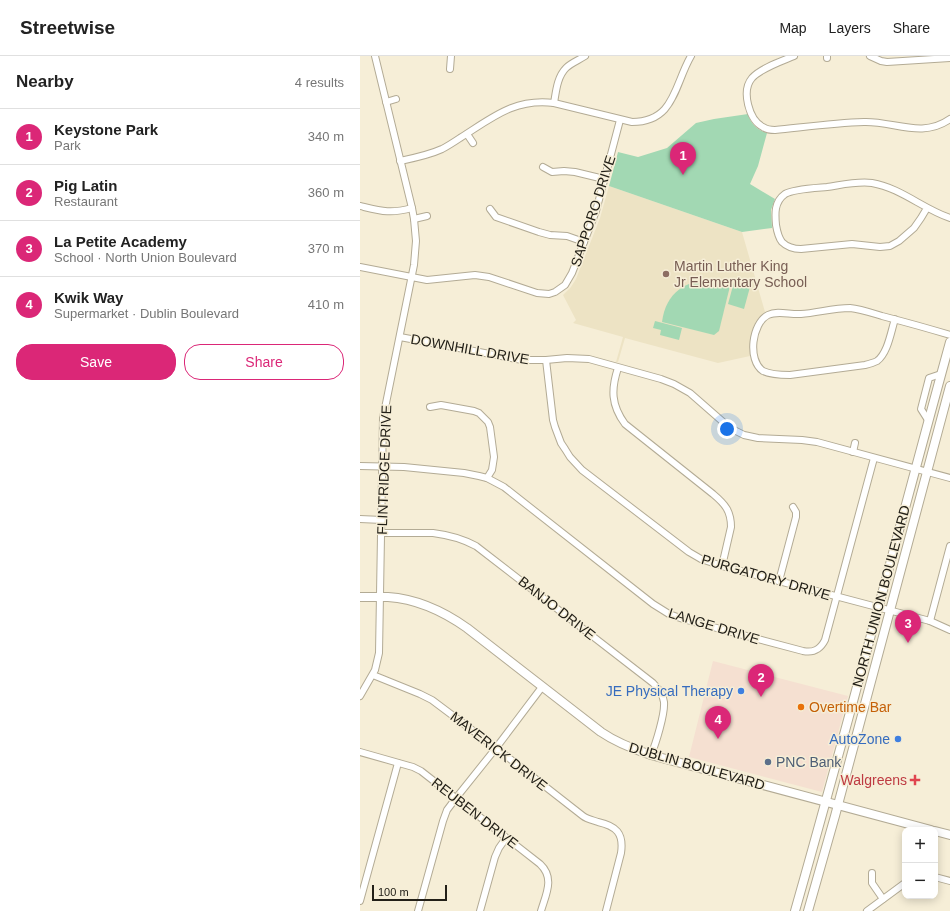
<!DOCTYPE html>
<html lang="en">
<head>
<meta charset="utf-8">
<style>
	:root { --surface:#fff; --page:#f2f2f2; --text:#222; --muted:#767676; --line:#e0e0e0; --accent:#db2777 }
	body { margin:0; font-family:Arial,sans-serif; background:var(--page); color:var(--text) }
	.controls { position:absolute; right:12px; bottom:12px; display:grid; overflow:hidden; border-radius:8px; box-shadow:0 2px 10px #0003 }
	.controls button { width:36px; height:36px; display:grid; place-items:center; padding:0; border:0; border-bottom:1px solid var(--line); background:var(--surface); color:var(--text); font:20px sans-serif }
	.scale { position:absolute; left:12px; bottom:10px; width:75px; box-sizing:border-box; padding-left:4px; border:2px solid #232018; border-top:0; font-size:11px; line-height:14px; white-space:nowrap; color:#232018; -webkit-text-stroke:3px #f6eed7; paint-order:stroke }
	.you { position:absolute; left:367px; top:373px; width:14px; height:14px; margin:-10px; border:3px solid #fff; border-radius:50%; background:#1a73e8; box-shadow:0 0 0 6px #1a73e833 }
	.badge { display:grid; place-items:center; width:26px; height:26px; border-radius:50%; background:var(--accent); color:#fff; font-size:13px; font-weight:700 }
	.pin { position:absolute; translate:-50% -33px; filter:drop-shadow(0 1px 2px #0008) }
	.pin::after { content:''; position:absolute; top:21px; width:14px; height:12px; background:inherit; clip-path:polygon(0 0,100% 0,50% 100%) }
	.list { margin:0; padding:0; list-style:none }
	h2 { display:flex; justify-content:space-between; align-items:center; height:52px; margin:0; padding:0 16px; font-size:17px }
	h2 small { font-size:13px; font-weight:400; color:var(--muted) }
	.list li { display:grid; grid-template-columns:26px 1fr auto; gap:12px; align-items:center; box-sizing:border-box; height:56px; padding:0 16px; border-top:1px solid var(--line) }
	.list b { display:block; font-size:15px; white-space:nowrap }
	.list p { margin:0; font-size:13px; white-space:nowrap; color:var(--muted) }
	.list em { font-size:13px; font-style:normal; color:var(--muted) }
	.actions { display:flex; gap:8px; padding:12px 16px }
	.actions a { flex:1; padding:9px 0; border:1px solid var(--accent); border-radius:16px; text-align:center; font-size:14px; color:var(--accent) }
	.actions .main { background:var(--accent); color:#fff }
	.map { position:relative; flex:none; width:590px; height:855px; overflow:hidden }
	header { display:flex; align-items:center; gap:24px; box-sizing:border-box; height:56px; padding:0 20px; background:var(--surface); border-bottom:1px solid var(--line) }
	header strong { font-size:19px }
	nav { display:flex; gap:22px; margin-inline-start:auto; font-size:14px }
	main { display:flex }
	aside { flex:1; background:var(--surface) }
	.map>svg:first-child { display:block }
	.commercial { fill:#f5e0d1 }
	.built { fill:#ede3c4 }
	.green { fill:#a2d8b3 }
	.lines { fill:none; stroke-linecap:round; stroke-linejoin:round }
	.minor-casing { stroke:#b3ab95; stroke-width:8 }
	.major-casing { stroke:#b3ab95; stroke-width:10 }
	.minor { stroke:#fff; stroke-width:6 }
	.major { stroke:#fff; stroke-width:8 }
	.education-dot { fill:#8d6e63; stroke:#f6eed7; stroke-width:1.5 }
	.shop-dot { fill:#3f7fe0; stroke:#f6eed7; stroke-width:1.5 }
	.food-dot { fill:#e8710a; stroke:#f6eed7; stroke-width:1.5 }
	.service-dot { fill:#5c6f8a; stroke:#f6eed7; stroke-width:1.5 }
	.health-dot { fill:#e0444e; stroke:#f6eed7; stroke-width:1.5 }
	.labels { text-anchor:middle; dominant-baseline:central; stroke-width:3; stroke-linejoin:round; paint-order:stroke }
	.street-label { font-size:14px; fill:#232018; stroke:#f6eed7 }
	.education-label { font-size:14px; fill:#785e54; stroke:#f6eed7; text-anchor:start }
	.shop-label { font-size:14px; fill:#366cbe; stroke:#f6eed7; text-anchor:end }
	.food-label { font-size:14px; fill:#c56008; stroke:#f6eed7; text-anchor:start }
	.service-label { font-size:14px; fill:#4e5e75; stroke:#f6eed7; text-anchor:start }
	.health-label { font-size:14px; fill:#be3a42; stroke:#f6eed7; text-anchor:end }
</style>
</head>
<body>
<header>
<strong>Streetwise</strong>
<nav><a>Map</a><a>Layers</a><a>Share</a></nav>
</header>
<main>
<aside>
<h2>Nearby<small>4 results</small></h2>
<ul class="list">
<li><span class="badge">1</span><div><b>Keystone Park</b><p>Park</p></div><em>340 m</em></li>
<li><span class="badge">2</span><div><b>Pig Latin</b><p>Restaurant</p></div><em>360 m</em></li>
<li><span class="badge">3</span><div><b>La Petite Academy</b><p>School · North Union Boulevard</p></div><em>370 m</em></li>
<li><span class="badge">4</span><div><b>Kwik Way</b><p>Supermarket · Dublin Boulevard</p></div><em>410 m</em></li>
</ul>
<div class="actions"><a class="main">Save</a><a>Share</a></div>
</aside>
<div class="map">
<svg width="590" height="855" viewBox="0 0 590 855">
	<rect width="100%" height="100%" fill="#f6eed7"/>
	<polygon class="commercial" points="353,605 488,640 462,736 329,701"/>
	<polygon class="built" points="249,130 382,176 405,256 396,265 393,272 390,293 390,300 358,307 265,282 258,306 256,306 263,281 213,267 216,264 203,239 211,231 216,223 240,162"/>
	<g class="green">
		<path d="M388 58C391 68 397 74 407 77L398 110 390 128 415 143 411 154 412 172 382 176 249 130 258 96 278 101 307 92 336 67 354 63Z"/>
		<path d="M353 223 371 226 359 275 354 279 302 266C306 236 325 225 353 223Z"/>
		<polygon points="374,226 390,231 384,253 368,248"/>
		<polygon points="295,265 322,272 319,284 300,279 301,274 293,272"/>
	</g>
	<g class="lines">
		<g class="minor-casing">
			<g id="minor">
				<path d="M434 0C422 5 401 12 392 22 381 35 389 64 403 71 407 74 411 74 415 74 445 71 474 67 504 66 534 65 562 83 590 63"/>
				<polyline points="467,0 467,2"/>
				<polyline points="510,0 521,5 527,6 590,2"/>
				<polyline points="90,13 91,0"/>
				<polyline points="26,46 36,43"/>
				<path d="M194 47C196 36 197 21 206 12 211 7 219 4 225 0"/>
				<polyline points="107,78 113,87"/>
				<path d="M40 105C54 102 69 99 82 93 88 90 94 86 100 82 132 62 154 42 194 47L272 66C315 66 314 29 331 0"/>
				<polyline points="183,111 192,116 204,115 215,116 244,123"/>
				<path d="M0 150C21 155 30 158 52 152"/>
				<path d="M567 152 561 162 554 172 539 185 530 190 520 191 492 188 441 193C434 193 428 192 422 186 418 181 417 175 416 169 415 158 414 146 425 138 433 133 456 132 467 131 481 129 497 125 512 127 541 132 563 153 590 162"/>
				<polyline points="130,153 136,161 179,176 190,179 207,180 224,186"/>
				<polyline points="54,163 67,160"/>
				<polyline points="0,211 67,224 115,219 129,221 177,237 189,238 195,236 205,229 212,217 236,155 260,64"/>
				<path d="M535 263C531 275 528 297 517 305 513 307 509 308 505 309L430 319C421 319 411 319 403 315 387 304 392 267 408 259 418 254 430 259 441 258 457 257 473 252 490 252 501 253 512 257 522 260 545 266 567 272 590 279"/>
				<polyline points="40,281 162,304 186,304 207,302 229,303 301,323 314,328 330,337 370,372 384,379 398,382 442,384 457,386 590,422"/>
				<polyline points="186,304 193,364 195,371 201,387 205,393 210,401 222,414 329,496 341,503 362,510 570,565 590,574"/>
				<path d="M258 312C251 333 251 349 265 368L353 438C365 448 371 455 371 471L362 510"/>
				<polyline points="70,351 81,349 114,355 119,357 128,366 130,371 134,401 132,414 127,422"/>
				<polyline points="568,364 561,353 569,322 581,318"/>
				<polyline points="493,396 495,387"/>
				<path d="M0 410 44 411 104 417 119 420 127 422 144 431 293 548 309 558 323 563 443 595C453 597 460 594 465 584L514 402"/>
				<polyline points="0,463 22,464"/>
				<path d="M22 477H73C89 479 103 483 116 490L293 627C298 632 303 638 304 646 305 658 296 687 291 699"/>
				<polyline points="419,525 436,461 436,456 433,451"/>
				<polyline points="570,565 590,490"/>
				<path d="M13 619 60 638 72 644 136 692 223 760C227 763 232 764 238 766 256 770 264 777 261 797L246 855"/>
				<polyline points="0,640 15,614 19,597 23,362 54,209 56,185 54,163 52,152 15,0"/>
				<path d="M0 696 53 711 61 715 180 808C195 822 186 838 181 855"/>
				<polyline points="512,817 512,827 523,843"/>
				<polyline points="575,821 590,825"/>
				<polyline points="0,845 38,707"/>
				<polyline points="58,855 83,765 87,754 96,742 136,692 182,631"/>
				<polyline points="120,855 135,801 139,792 146,782"/>
				<polyline points="507,855 545,827"/>
			</g>
		</g>
		<g class="major-casing">
			<g id="major">
				<path d="M0 541C9 541 19 541 28 541 58 543 83 555 107 572L241 676C257 687 273 693 291 699L571 774"/>
				<polyline points="575,775 590,779"/>
				<path d="M435 855C489 666 538 475 590 286"/>
				<polyline points="448,855 475,760 590,330"/>
			</g>
		</g>
		<use href="#minor" class="minor"/>
		<use href="#major" class="major"/>
	</g>
	<circle class="education-dot" cx="306" cy="218" r="4"/>
	<g class="shop-dot">
		<circle cx="381" cy="635" r="4"/>
		<circle cx="538" cy="683" r="4"/>
	</g>
	<circle class="food-dot" cx="441" cy="651" r="4"/>
	<circle class="service-dot" cx="408" cy="706" r="4"/>
	<path class="health-dot" d="M553 718h4v4h4v4h-4v4h-4v-4h-4v-4h4z"/>
	<g class="labels">
		<g class="street-label">
			<text transform="translate(233 155) rotate(-72)">SAPPORO DRIVE</text>
			<text transform="translate(110 293) rotate(10)">DOWNHILL DRIVE</text>
			<text transform="translate(24 414) rotate(-88)">FLINTRIDGE DRIVE</text>
			<text transform="translate(406 521) rotate(16)">PURGATORY DRIVE</text>
			<text transform="translate(521 540) rotate(-75)">NORTH UNION BOULEVARD</text>
			<text transform="translate(197 552) rotate(38)">BANJO DRIVE</text>
			<text transform="translate(354 570) rotate(17)">LANGE DRIVE</text>
			<text transform="translate(139 695) rotate(38)">MAVERICK DRIVE</text>
			<text transform="translate(337 710) rotate(16)">DUBLIN BOULEVARD</text>
			<text transform="translate(115 757) rotate(38)">REUBEN DRIVE</text>
		</g>
		<g class="education-label">
			<text x="314" y="210">Martin Luther King<tspan x="314" dy="16">Jr Elementary School</tspan></text>
		</g>
		<g class="shop-label">
			<text x="373" y="635">JE Physical Therapy</text>
			<text x="530" y="683">AutoZone</text>
		</g>
		<g class="food-label">
			<text x="449" y="651">Overtime Bar</text>
		</g>
		<g class="service-label">
			<text x="416" y="706">PNC Bank</text>
		</g>
		<g class="health-label">
			<text x="547" y="724">Walgreens</text>
		</g>
	</g>
</svg>
<div class="controls">
<button>+</button>
<button>−</button>
</div>
<div class="scale">100 m</div>
<div class="you"></div>
<div class="pin badge" style="left:323px;top:119px">1</div>
<div class="pin badge" style="left:401px;top:641px">2</div>
<div class="pin badge" style="left:548px;top:587px">3</div>
<div class="pin badge" style="left:358px;top:683px">4</div>
</div>
</main>
</body>
</html>
